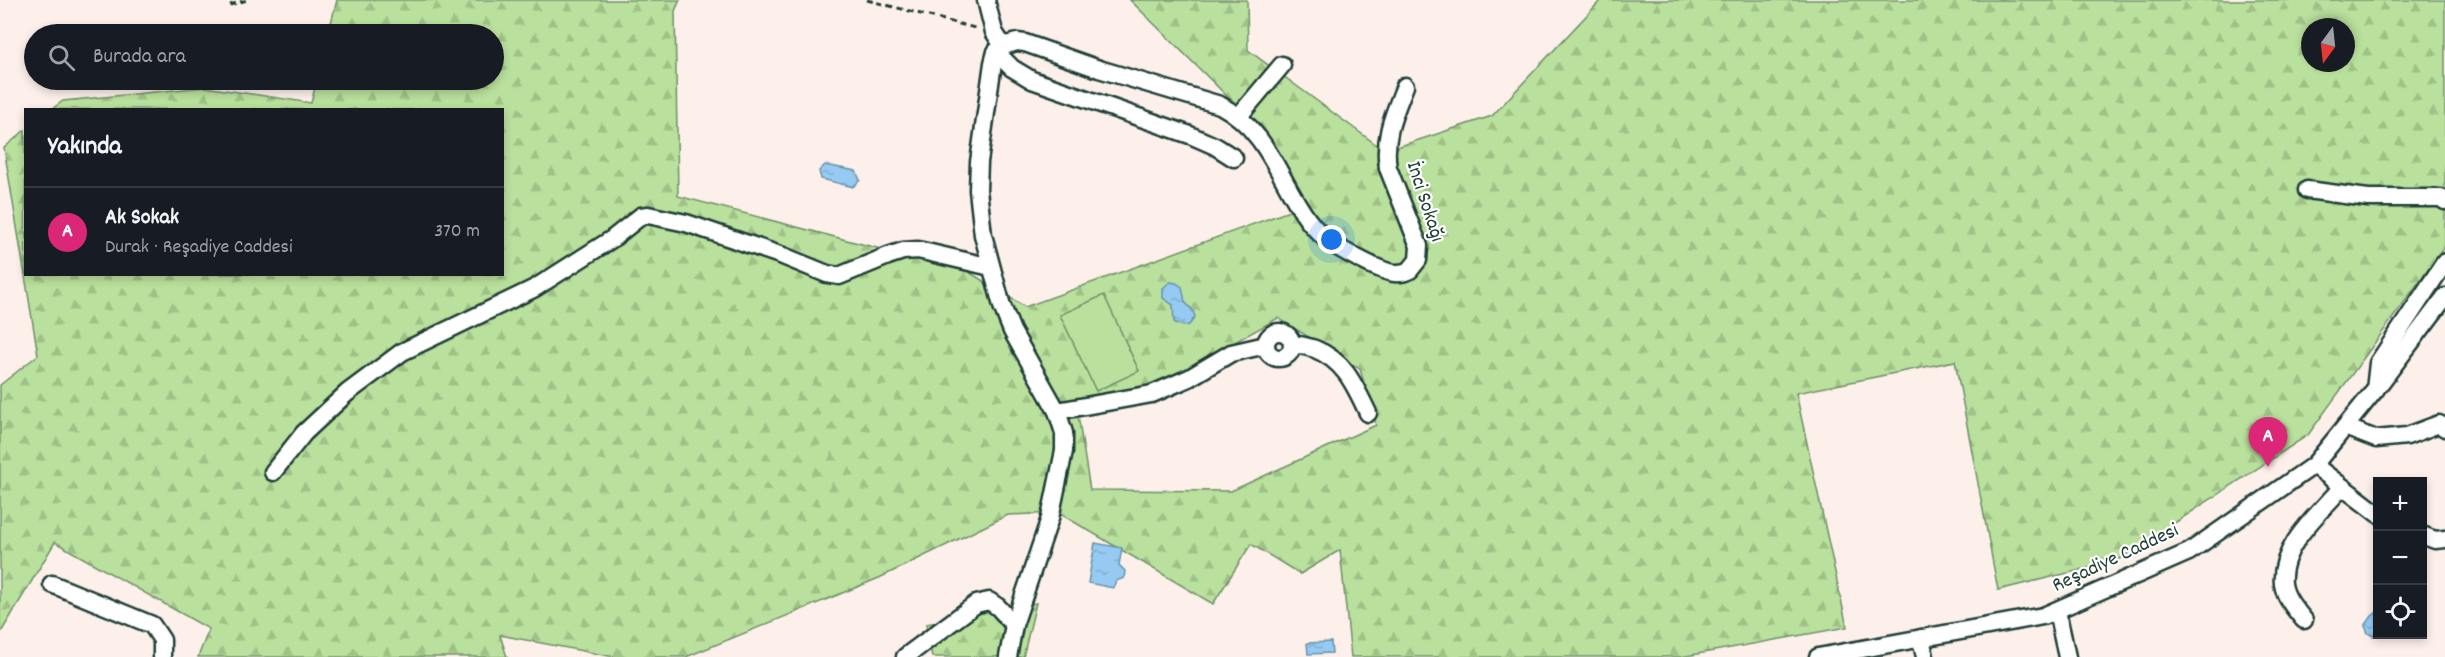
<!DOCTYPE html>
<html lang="tr">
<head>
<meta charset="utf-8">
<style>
	:root { --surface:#171b24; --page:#242831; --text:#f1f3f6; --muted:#9ea1a6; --line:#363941; --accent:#db2777 }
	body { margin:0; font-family:Dekko,sans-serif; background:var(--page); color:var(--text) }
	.controls { position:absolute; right:18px; bottom:18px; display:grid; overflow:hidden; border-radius:0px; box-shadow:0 3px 9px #0003 }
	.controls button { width:54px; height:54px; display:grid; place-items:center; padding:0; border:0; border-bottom:2px solid var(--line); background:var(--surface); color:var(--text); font:30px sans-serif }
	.compass { position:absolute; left:2301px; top:18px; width:54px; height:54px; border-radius:50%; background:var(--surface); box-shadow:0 3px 9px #0003; rotate:195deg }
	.you { position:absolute; left:1332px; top:240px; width:21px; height:21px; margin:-15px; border:4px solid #fff; border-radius:50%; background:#1a73e8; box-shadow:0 0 0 9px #1a73e833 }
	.badge { display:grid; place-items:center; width:39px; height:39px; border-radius:50%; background:var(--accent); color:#fff; font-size:20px; font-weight:700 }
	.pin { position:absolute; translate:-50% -50px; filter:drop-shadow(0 2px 3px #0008) }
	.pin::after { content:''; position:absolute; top:32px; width:21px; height:18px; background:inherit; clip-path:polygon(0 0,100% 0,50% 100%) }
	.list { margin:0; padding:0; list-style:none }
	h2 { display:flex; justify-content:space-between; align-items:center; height:78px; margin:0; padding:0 24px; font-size:26px }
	h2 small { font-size:20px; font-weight:400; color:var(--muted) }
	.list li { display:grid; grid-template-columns:39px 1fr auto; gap:18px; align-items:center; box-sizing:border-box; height:90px; padding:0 24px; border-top:2px solid var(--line) }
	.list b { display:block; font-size:22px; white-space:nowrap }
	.list p { margin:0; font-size:20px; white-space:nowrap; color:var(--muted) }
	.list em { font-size:20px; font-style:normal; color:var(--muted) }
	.icon { flex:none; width:33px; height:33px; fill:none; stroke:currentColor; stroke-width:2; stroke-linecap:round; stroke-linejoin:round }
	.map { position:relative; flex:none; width:2445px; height:657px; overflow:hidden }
	.search { position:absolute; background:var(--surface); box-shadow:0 3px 9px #0003; left:24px; top:24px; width:480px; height:66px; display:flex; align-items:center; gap:15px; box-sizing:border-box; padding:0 21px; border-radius:33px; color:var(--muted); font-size:22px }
	.panel { position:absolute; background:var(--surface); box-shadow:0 3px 9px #0003; left:24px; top:108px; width:480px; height:168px; border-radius:0px }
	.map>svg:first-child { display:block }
	.forest { fill:url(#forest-firs); stroke:#6c8e68; stroke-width:1.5; fill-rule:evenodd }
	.pitch { fill:#b9e09c; stroke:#6c8e68; stroke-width:1.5 }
	.water { fill:url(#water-ripples); stroke:#6692a7; stroke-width:1.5 }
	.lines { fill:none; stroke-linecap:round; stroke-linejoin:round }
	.minor-casing { stroke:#1f3d34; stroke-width:21 }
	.path { stroke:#1f3d34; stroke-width:3; stroke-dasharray:6 4.5; stroke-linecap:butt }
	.minor { stroke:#fff; stroke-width:16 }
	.labels { text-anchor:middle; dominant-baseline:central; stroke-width:4.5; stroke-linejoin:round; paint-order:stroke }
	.street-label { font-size:21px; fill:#1f3d34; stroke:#fff }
</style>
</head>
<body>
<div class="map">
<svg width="2445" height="657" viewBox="0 0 2445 657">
	<defs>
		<pattern id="forest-firs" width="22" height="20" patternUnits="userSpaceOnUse" patternTransform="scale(1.5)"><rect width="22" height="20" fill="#b9e09c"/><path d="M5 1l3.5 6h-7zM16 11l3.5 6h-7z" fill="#9fc187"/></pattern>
		<pattern id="water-ripples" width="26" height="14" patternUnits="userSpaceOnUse" patternTransform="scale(1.5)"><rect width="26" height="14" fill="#96caf3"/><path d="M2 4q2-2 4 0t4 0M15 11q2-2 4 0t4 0" fill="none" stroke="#81aed1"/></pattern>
	</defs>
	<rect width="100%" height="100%" fill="#fdf0ea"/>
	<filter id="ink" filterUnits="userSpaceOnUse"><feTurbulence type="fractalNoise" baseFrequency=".0167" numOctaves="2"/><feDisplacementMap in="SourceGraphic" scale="12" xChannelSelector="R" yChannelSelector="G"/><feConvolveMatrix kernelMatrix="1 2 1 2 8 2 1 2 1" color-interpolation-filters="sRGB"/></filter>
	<g filter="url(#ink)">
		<g class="forest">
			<path d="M337 0H680L675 11 678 196 969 272 1025 307 1306 205 1240 109 1130 0H1247L1248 50 1385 151 1492 116 1601 0H2445V246L2308 435 2117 561 1998 590 1955 361 1796 393 1847 627 1681 657H1351L1340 550 1300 574 1251 544 1213 604 1059 513 1008 515 879 578 686 657H614L500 635 507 657H198L209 629 55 542 0 634V385L38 355 4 148 25 130 26 274H502V110L52 109 63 101 205 87 311 103 317 80H494V34H328ZM2310 27H2346V63H2310ZM1278 318 1360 369 1376 425 1231 491 1090 490 1077 409 1154 387Z"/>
			<polygon points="1036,603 1023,657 932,657 926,624"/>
		</g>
		<polygon class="pitch" points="1104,295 1139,371 1096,391 1060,315"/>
		<g class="water">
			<polygon points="825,165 856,171 860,180 853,187 821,179 819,171"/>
			<polygon points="1170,282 1176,283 1182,287 1185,302 1193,311 1195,317 1189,325 1183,326 1174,322 1173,305 1163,298 1163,288"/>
			<polygon points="1095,543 1122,548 1119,565 1125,571 1124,578 1116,581 1113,588 1088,583"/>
			<polygon points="2377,612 2377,632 2373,636 2368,633 2365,626 2372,616"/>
			<polygon points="1331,642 1332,653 1308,654 1307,643"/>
		</g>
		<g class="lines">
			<g class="minor-casing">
				<g id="minor">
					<polyline points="986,0 994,32 1003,46"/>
					<polyline points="996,52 1012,68 1032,80 1190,135 1215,146 1234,158"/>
					<polyline points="1239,116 1282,65"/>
					<polyline points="2307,190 2368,198 2441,198 2445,201"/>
					<circle cx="1279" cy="345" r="13"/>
					<path d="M1293 345C1300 344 1308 347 1315 349 1345 361 1355 386 1368 413"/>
					<polyline points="2375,390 2378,363 2445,262"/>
					<polyline points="1057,411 1152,394 1189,378 1231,353 1266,345"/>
					<polyline points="2345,427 2376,439 2407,436 2439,424 2445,428"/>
					<polyline points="2314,465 2378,514"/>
					<polyline points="273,472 304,433 347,393 402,352 535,288 612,239 641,216 648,215 686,223 783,256 827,274 839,276 888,256 903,251 918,250 991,267"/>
					<polyline points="2422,535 2435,540 2445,539"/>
					<polyline points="52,584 152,625 162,640 162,657"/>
					<polyline points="2057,611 2067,657"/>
					<path d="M2304 620C2295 609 2285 598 2283 584 2279 546 2320 513 2342 487"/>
					<polyline points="1921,638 1925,657"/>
					<polyline points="905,657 976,604 989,601 998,607 1014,625"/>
					<path d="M1008 657 1014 625 1050 518 1064 451V433L1057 411 1012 331 1002 306 983 235 978 190 979 162 993 63 996 52 1003 46 1017 42 1025 43 1099 69 1220 105C1269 131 1278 179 1308 220 1325 243 1347 253 1371 265 1385 271 1396 277 1410 270L1418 260 1419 246 1388 168C1383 137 1394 114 1405 86"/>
					<polyline points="1818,657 2043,616 2189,552 2314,465 2375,390 2445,297"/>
				</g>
			</g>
			<g class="path">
				<polyline points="867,0 975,28"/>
				<polyline points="230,5 247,0"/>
			</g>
			<use href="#minor" class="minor"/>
		</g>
	</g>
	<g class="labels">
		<g class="street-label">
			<text transform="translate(1424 202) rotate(72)">İnci Sokağı</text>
			<text transform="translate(2116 559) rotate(-25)">Reşadiye Caddesi</text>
		</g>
	</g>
</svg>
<div class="controls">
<button>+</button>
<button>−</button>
<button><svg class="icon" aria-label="locate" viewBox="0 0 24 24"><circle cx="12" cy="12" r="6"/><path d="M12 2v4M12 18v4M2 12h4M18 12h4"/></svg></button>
</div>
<svg class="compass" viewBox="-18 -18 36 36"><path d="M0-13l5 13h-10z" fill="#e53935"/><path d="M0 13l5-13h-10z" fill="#9ea1a6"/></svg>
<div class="you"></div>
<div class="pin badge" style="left:2268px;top:467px">A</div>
<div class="search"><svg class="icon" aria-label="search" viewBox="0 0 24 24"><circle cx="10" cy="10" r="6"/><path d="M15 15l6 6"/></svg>Burada ara</div>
<section class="panel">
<h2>Yakında<small></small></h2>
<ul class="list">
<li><span class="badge">A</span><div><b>Ak Sokak</b><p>Durak · Reşadiye Caddesi</p></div><em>370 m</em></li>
</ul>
</section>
</div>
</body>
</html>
